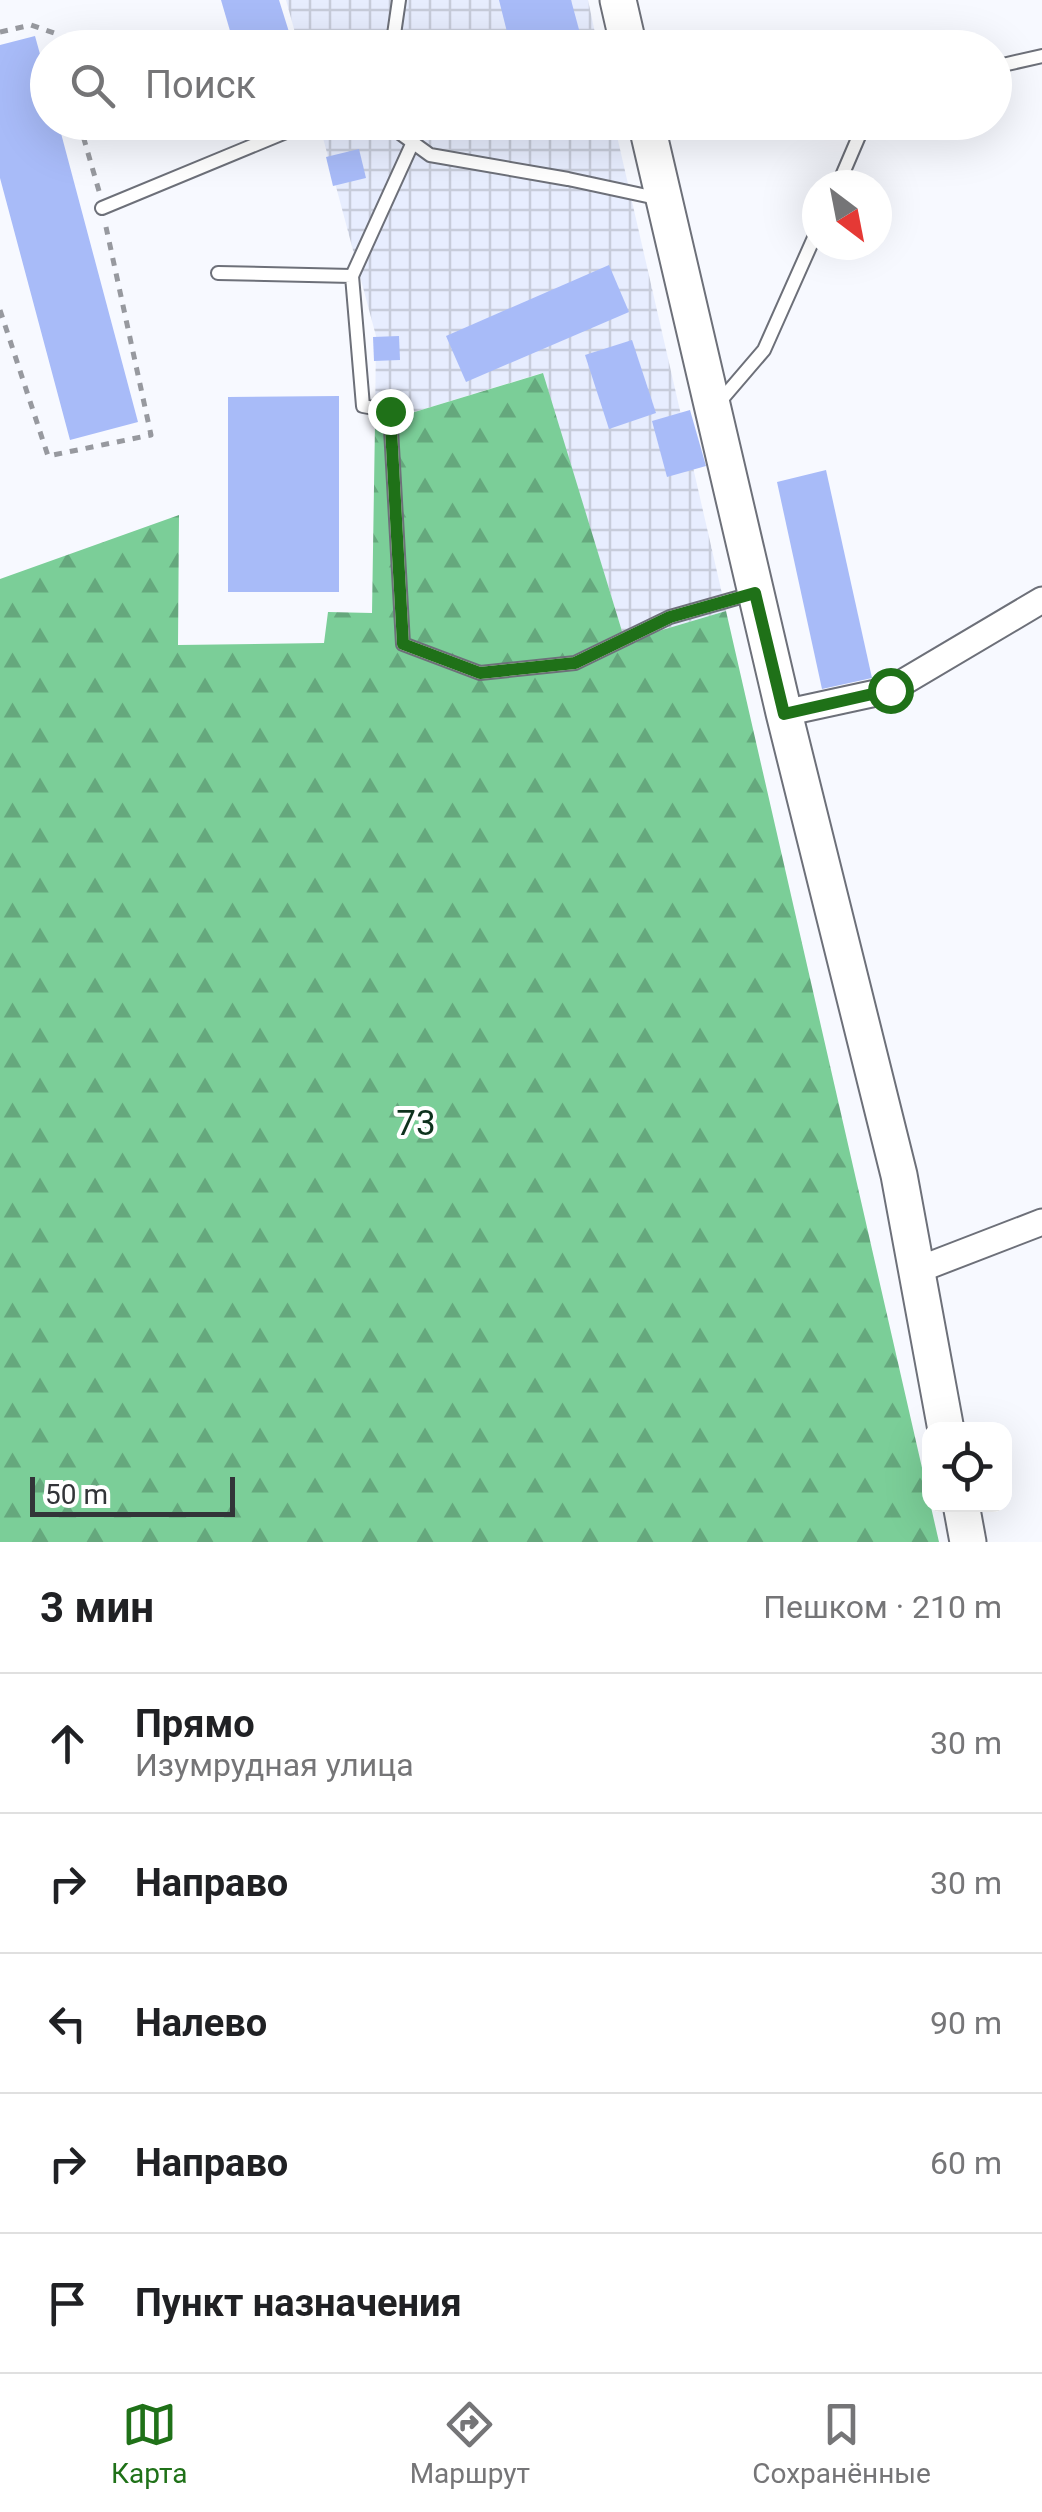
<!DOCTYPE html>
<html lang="ru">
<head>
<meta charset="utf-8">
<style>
	:root { --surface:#fff; --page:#f2f2f2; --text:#202124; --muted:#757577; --line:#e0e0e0; --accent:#1f7118 }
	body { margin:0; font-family:Roboto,sans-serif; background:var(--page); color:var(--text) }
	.controls { position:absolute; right:30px; bottom:30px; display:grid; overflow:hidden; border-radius:20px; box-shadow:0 10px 40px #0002 }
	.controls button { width:90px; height:90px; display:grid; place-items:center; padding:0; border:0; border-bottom:2px solid var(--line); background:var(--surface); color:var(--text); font:50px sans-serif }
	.compass { position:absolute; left:802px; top:170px; width:90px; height:90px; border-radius:50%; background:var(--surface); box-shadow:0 10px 40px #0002; rotate:148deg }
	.scale { position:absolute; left:30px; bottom:25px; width:205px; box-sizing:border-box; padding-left:10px; border:5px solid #323438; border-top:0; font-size:28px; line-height:35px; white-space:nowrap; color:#323438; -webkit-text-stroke:8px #fff; paint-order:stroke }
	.stop { position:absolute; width:30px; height:30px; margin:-22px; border:8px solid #1f7118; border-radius:50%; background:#fff }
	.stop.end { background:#1f7118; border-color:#fff; box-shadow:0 2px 10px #0008 }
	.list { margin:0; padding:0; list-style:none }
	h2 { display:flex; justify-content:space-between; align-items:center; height:130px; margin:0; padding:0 40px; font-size:42px }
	h2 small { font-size:32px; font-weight:400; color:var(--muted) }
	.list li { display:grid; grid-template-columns:65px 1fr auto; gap:30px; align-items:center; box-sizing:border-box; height:140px; padding:0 40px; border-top:2px solid var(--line) }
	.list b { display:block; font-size:38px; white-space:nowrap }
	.list p { margin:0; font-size:32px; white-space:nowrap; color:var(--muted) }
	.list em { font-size:32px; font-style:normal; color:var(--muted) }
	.icon { flex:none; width:55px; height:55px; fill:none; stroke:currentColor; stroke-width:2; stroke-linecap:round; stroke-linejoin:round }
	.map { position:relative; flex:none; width:1042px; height:1542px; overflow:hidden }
	.search { position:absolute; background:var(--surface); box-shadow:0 10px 40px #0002; left:30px; right:30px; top:30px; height:110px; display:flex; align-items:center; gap:25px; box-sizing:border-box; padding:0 35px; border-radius:55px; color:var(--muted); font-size:38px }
	.sheet { height:830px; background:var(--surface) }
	nav { display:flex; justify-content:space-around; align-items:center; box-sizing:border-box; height:140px; border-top:2px solid var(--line); background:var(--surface); font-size:28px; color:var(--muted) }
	nav a { display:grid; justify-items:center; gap:5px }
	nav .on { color:var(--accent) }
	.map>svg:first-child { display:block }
	.industrial { fill:url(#industrial-grid) }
	.forest { fill:url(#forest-firs) }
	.building { fill:#a8bbf8 }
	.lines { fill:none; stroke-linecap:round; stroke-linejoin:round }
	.lane-casing { stroke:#6d7079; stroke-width:16 }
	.street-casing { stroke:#6d7079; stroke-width:29 }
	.secondary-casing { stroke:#6d7079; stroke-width:39 }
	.path { stroke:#97999f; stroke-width:5; stroke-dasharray:8 8; stroke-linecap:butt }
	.lane { stroke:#fff; stroke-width:12 }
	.street { stroke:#fff; stroke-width:25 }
	.secondary { stroke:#fff; stroke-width:35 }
	.route { stroke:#1f7118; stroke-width:12 }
	.labels { text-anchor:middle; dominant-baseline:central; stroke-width:8; stroke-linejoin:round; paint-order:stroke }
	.park-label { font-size:35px; fill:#0e321d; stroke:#fff }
</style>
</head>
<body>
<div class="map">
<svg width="1042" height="1542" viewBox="0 0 1042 1542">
	<defs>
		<pattern id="industrial-grid" width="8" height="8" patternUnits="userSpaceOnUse" patternTransform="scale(2.5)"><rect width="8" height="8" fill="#e7edfe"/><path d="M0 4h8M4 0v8" fill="none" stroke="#c7ccda"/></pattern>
		<pattern id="forest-firs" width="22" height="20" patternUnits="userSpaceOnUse" patternTransform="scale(2.5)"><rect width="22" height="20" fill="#7bce98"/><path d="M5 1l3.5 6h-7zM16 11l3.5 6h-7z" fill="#65a87d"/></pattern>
	</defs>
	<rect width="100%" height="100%" fill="#f7f9ff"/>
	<g class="industrial">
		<polygon points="286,0 588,0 598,47 299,47"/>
		<polygon points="319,123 614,123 726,611 625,641 542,373 375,424 376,336"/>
	</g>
	<polygon class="forest" points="543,373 625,641 726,611 939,1542 0,1542 0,579 179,515 178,645 324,643 328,612 372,613 375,424"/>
	<g class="building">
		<polygon points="221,0 279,0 294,48 235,48"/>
		<polygon points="499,0 571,0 584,48 511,48"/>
		<polygon points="35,36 48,83 48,122 58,122 138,422 70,440 0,178 0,45"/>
		<polygon points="410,122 462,122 463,124 414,137"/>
		<polygon points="359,149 366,178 333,186 326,157"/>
		<polygon points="609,265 629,312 466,382 446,336"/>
		<polygon points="399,336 400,360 374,361 373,337"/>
		<polygon points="632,340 656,413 609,429 585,355"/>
		<polygon points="339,396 339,592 228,592 228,397"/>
		<polygon points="690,410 706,466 667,477 652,421"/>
		<polygon points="826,470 872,678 822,689 777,482"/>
	</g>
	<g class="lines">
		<g class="lane-casing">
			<g id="lane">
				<polyline points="392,48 399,0"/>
				<polyline points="994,67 1042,56"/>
				<polyline points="394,122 397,131 430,155 568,179 661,199"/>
				<polyline points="838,185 865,122"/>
				<polyline points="102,208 310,122"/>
				<polyline points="218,273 352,276 363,406 390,411 403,644 480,673 575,663 670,617 751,594"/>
				<polyline points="352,276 413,142"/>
				<polyline points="716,406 764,350 817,231"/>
			</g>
		</g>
		<g class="street-casing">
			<g id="street">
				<polyline points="784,713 890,690 1042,600"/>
				<polyline points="915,1271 1042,1222"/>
			</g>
		</g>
		<g class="secondary-casing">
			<g id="secondary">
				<polyline points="618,0 629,48"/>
				<polyline points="646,122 784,713 899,1175 946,1430"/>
				<polyline points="961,1504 968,1542"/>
			</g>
		</g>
		<g class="path">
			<polyline points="0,32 31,25 54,33 58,48"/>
			<polyline points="79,122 99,191"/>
			<polyline points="0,310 48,456 151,435 106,227"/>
		</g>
		<use href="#lane" class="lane"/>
		<use href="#street" class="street"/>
		<use href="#secondary" class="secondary"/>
	</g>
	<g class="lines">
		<polyline class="route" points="390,411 403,644 480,673 575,663 670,617 755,593 784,714 890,690"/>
	</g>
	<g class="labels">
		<g class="park-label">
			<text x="416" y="1123">73</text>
		</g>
	</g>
</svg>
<div class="controls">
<button><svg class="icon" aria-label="locate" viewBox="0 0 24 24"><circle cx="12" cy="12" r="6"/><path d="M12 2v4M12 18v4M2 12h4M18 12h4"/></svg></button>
</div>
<svg class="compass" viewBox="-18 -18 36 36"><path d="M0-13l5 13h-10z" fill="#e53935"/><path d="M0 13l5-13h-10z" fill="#757577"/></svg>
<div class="scale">50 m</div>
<div class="stop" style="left:890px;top:690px"></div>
<div class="stop end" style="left:390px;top:411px"></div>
<div class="search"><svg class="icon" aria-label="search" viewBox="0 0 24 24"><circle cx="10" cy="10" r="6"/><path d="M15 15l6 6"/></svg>Поиск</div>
</div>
<section class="sheet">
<h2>3 мин<small>Пешком · 210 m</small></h2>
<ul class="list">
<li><svg class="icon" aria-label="ahead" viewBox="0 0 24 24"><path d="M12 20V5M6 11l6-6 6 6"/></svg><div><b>Прямо</b><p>Изумрудная улица</p></div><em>30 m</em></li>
<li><svg class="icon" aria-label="right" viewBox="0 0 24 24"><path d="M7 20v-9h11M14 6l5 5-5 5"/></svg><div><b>Направо</b></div><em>30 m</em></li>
<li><svg class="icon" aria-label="left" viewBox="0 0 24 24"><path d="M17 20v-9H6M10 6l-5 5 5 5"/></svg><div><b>Налево</b></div><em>90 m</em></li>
<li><svg class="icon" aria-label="right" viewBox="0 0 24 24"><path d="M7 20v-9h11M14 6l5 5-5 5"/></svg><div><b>Направо</b></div><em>60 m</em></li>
<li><svg class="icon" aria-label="arrive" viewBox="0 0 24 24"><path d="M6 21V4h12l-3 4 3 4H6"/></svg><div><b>Пункт назначения</b></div></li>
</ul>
</section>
<nav>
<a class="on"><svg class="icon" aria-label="map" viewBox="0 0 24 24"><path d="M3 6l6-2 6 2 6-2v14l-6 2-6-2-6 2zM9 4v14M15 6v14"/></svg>Карта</a>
<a><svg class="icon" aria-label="directions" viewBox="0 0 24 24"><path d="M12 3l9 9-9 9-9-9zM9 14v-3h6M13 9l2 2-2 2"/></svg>Маршрут</a>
<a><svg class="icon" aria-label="saved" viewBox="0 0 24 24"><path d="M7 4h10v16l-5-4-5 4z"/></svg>Сохранённые</a>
</nav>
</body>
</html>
